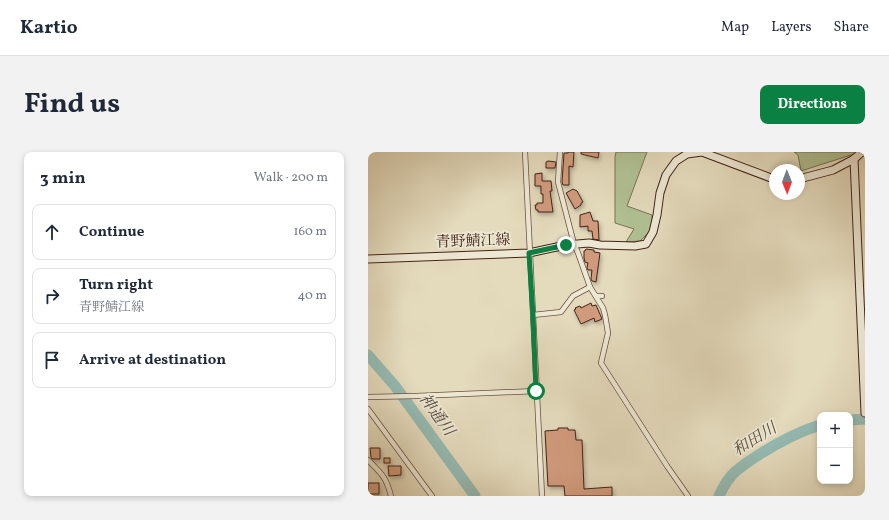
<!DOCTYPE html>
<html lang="en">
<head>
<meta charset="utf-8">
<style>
	:root { --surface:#fff; --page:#f2f2f3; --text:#1f2937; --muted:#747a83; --line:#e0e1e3; --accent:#0b8043 }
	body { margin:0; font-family:Vollkorn,"Noto Serif JP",serif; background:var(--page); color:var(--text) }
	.controls { position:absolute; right:12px; bottom:12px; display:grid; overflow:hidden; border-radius:8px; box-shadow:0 2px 6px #0003 }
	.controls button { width:36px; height:36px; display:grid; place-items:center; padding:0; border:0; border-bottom:1px solid var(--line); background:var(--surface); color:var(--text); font:20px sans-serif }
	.compass { position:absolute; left:401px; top:12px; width:36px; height:36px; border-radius:50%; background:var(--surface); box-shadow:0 2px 6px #0003; rotate:179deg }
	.stop { position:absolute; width:12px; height:12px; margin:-9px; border:3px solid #0b8043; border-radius:50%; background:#fff }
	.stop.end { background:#0b8043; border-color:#fff; box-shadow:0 1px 4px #0008 }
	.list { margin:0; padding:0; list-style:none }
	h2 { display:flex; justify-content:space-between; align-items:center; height:52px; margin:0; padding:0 16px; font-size:17px }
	h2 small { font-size:13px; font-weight:400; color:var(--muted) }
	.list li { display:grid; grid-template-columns:26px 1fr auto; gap:12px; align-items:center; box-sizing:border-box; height:56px; margin:0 8px 8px; padding:0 8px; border:1px solid var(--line); border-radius:8px }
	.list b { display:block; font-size:15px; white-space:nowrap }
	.list p { margin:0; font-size:13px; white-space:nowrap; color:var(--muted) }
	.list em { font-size:13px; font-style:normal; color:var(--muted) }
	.icon { flex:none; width:22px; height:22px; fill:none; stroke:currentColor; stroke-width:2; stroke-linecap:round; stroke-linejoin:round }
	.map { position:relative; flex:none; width:497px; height:344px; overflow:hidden; border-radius:8px }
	header { display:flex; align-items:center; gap:24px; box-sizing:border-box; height:56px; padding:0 20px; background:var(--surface); border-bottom:1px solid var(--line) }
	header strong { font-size:19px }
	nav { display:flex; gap:22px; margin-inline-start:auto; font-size:14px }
	.intro { display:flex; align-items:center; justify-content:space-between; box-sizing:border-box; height:96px; padding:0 24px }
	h1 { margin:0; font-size:28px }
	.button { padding:10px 18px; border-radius:8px; background:var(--accent); color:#fff; font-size:14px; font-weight:700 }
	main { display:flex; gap:24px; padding:0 24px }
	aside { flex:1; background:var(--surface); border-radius:8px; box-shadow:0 2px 6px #0003 }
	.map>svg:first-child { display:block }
	.green { fill:#b0c194; stroke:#7a7255 }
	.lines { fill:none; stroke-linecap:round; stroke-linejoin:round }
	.river { stroke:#95bbb3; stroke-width:11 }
	.building { fill:#d09b7d; stroke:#432316; filter:url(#shadow) }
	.street-casing { stroke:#6b5140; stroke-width:6 }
	.secondary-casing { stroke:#432316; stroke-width:9 }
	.street { stroke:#ede8d4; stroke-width:4.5 }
	.secondary { stroke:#ede8d4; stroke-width:7 }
	.route { stroke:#0b8043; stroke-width:5 }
	.labels { text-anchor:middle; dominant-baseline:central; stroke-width:3.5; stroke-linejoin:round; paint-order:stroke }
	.street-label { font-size:15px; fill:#432316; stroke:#ede8d4 }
	.water-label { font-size:16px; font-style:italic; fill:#58493d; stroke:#ede8d4 }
</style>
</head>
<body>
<header>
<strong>Kartio</strong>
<nav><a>Map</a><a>Layers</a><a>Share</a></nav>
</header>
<div class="intro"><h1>Find us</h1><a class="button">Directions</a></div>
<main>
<aside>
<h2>3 min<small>Walk · 200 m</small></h2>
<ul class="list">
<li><svg class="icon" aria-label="ahead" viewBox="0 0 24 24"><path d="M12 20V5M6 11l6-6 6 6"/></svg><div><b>Continue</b></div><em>160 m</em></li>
<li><svg class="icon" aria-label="right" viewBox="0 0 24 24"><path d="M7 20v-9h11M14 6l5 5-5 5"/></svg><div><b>Turn right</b><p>青野鯖江線</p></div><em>40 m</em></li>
<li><svg class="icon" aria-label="arrive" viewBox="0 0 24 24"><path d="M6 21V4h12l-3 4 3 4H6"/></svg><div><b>Arrive at destination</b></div></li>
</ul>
</aside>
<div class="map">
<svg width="497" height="344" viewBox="0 0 497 344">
	<defs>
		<filter id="shadow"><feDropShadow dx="1.5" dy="2.5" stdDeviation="2" flood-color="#0004"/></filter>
	</defs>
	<rect width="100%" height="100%" fill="#e4dbbd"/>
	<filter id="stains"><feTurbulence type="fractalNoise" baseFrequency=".005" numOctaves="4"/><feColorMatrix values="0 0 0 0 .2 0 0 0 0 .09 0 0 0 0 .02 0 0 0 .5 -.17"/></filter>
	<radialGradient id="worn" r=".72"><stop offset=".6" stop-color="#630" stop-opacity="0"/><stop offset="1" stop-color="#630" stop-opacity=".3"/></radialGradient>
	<g class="green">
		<polygon points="248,0 279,0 259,54 284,63 284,77 272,89 258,90 266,77 247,71 247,5"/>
		<polygon points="426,0 488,0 486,2 433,19 430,3"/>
	</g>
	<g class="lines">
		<g class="river">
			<polyline points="0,203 27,234 107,344"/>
			<polyline points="482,268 497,267"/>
			<path d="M351 344C355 335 360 326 368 319 373 315 378 311 383 308 405 293 427 281 452 273"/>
		</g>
	</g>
	<g class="building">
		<polygon points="200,0 206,0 205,15 201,14 201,33 195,33 194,30 196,1 200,1"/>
		<polygon points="213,0 231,0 230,6 213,2"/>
		<polygon points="180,9 188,10 187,16 178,16 178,10"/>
		<polygon points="174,21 174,29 183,29 184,39 182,39 185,60 170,60 170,58 168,58 167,53 169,53 169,51 175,51 175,42 173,42 173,34 167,34 167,22"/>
		<polygon points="205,37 209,39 215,50 213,51 213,53 207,57 198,41"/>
		<polygon points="222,60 225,69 230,69 231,88 225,87 224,79 220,79 220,74 212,75 212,63"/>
		<polygon points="218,97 226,98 226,100 232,101 228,130 224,129 223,127 224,118 220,118 219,116 220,111 217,110 216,106 216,99 217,99"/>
		<polygon points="223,151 224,154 228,153 234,167 227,170 226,166 213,172 206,158 208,157 207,156 212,154 213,156"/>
		<polygon points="190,276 200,276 200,278 207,278 208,288 214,288 216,337 244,335 244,344 197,344 196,334 180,334 177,279 190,278"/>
		<polygon points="2,296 12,296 12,307 4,307 3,305"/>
		<rect x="16" y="306" width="6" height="5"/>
		<polygon points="20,314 33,314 33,323 21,324"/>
		<rect x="0" y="331" width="11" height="11"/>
	</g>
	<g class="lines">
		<g class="street-casing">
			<g id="street">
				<polyline points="157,0 174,344"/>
				<polyline points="192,0 190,30 206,92 210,101 222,135 235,156 237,163 240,181 233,211 299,314 320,344"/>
				<polyline points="228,144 234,144"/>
				<polyline points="165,163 193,160 205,144 222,135"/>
				<polyline points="0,245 48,244 168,239"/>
				<polyline points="0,257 64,344"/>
				<path d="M0 308C14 322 18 325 23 344"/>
			</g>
		</g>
		<g class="secondary-casing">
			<g id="secondary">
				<polyline points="486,7 497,261"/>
				<polyline points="431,27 465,18 486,7 494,0"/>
				<polyline points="0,107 161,101 198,93 221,91 232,93 267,94 278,92 285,80 289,63 292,41 298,23 308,9 319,2 334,0 403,26 407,26"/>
			</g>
		</g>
		<use href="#street" class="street"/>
		<use href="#secondary" class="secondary"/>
	</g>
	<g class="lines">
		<polyline class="route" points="168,239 165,163 161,101 198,93"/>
	</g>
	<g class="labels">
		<g class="street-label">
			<text transform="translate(105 90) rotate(-2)">青野鯖江線</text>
		</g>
		<g class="water-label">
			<text transform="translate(68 263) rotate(54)">神通川</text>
			<text transform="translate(387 288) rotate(-32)">和田川</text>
		</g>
	</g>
	<rect width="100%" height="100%" filter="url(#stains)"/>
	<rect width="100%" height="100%" fill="url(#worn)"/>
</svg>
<div class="controls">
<button>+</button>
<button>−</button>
</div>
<svg class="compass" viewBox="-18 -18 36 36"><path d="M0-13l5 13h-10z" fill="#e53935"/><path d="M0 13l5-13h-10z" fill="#747a83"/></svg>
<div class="stop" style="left:168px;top:239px"></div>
<div class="stop end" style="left:198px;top:93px"></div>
</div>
</main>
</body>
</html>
